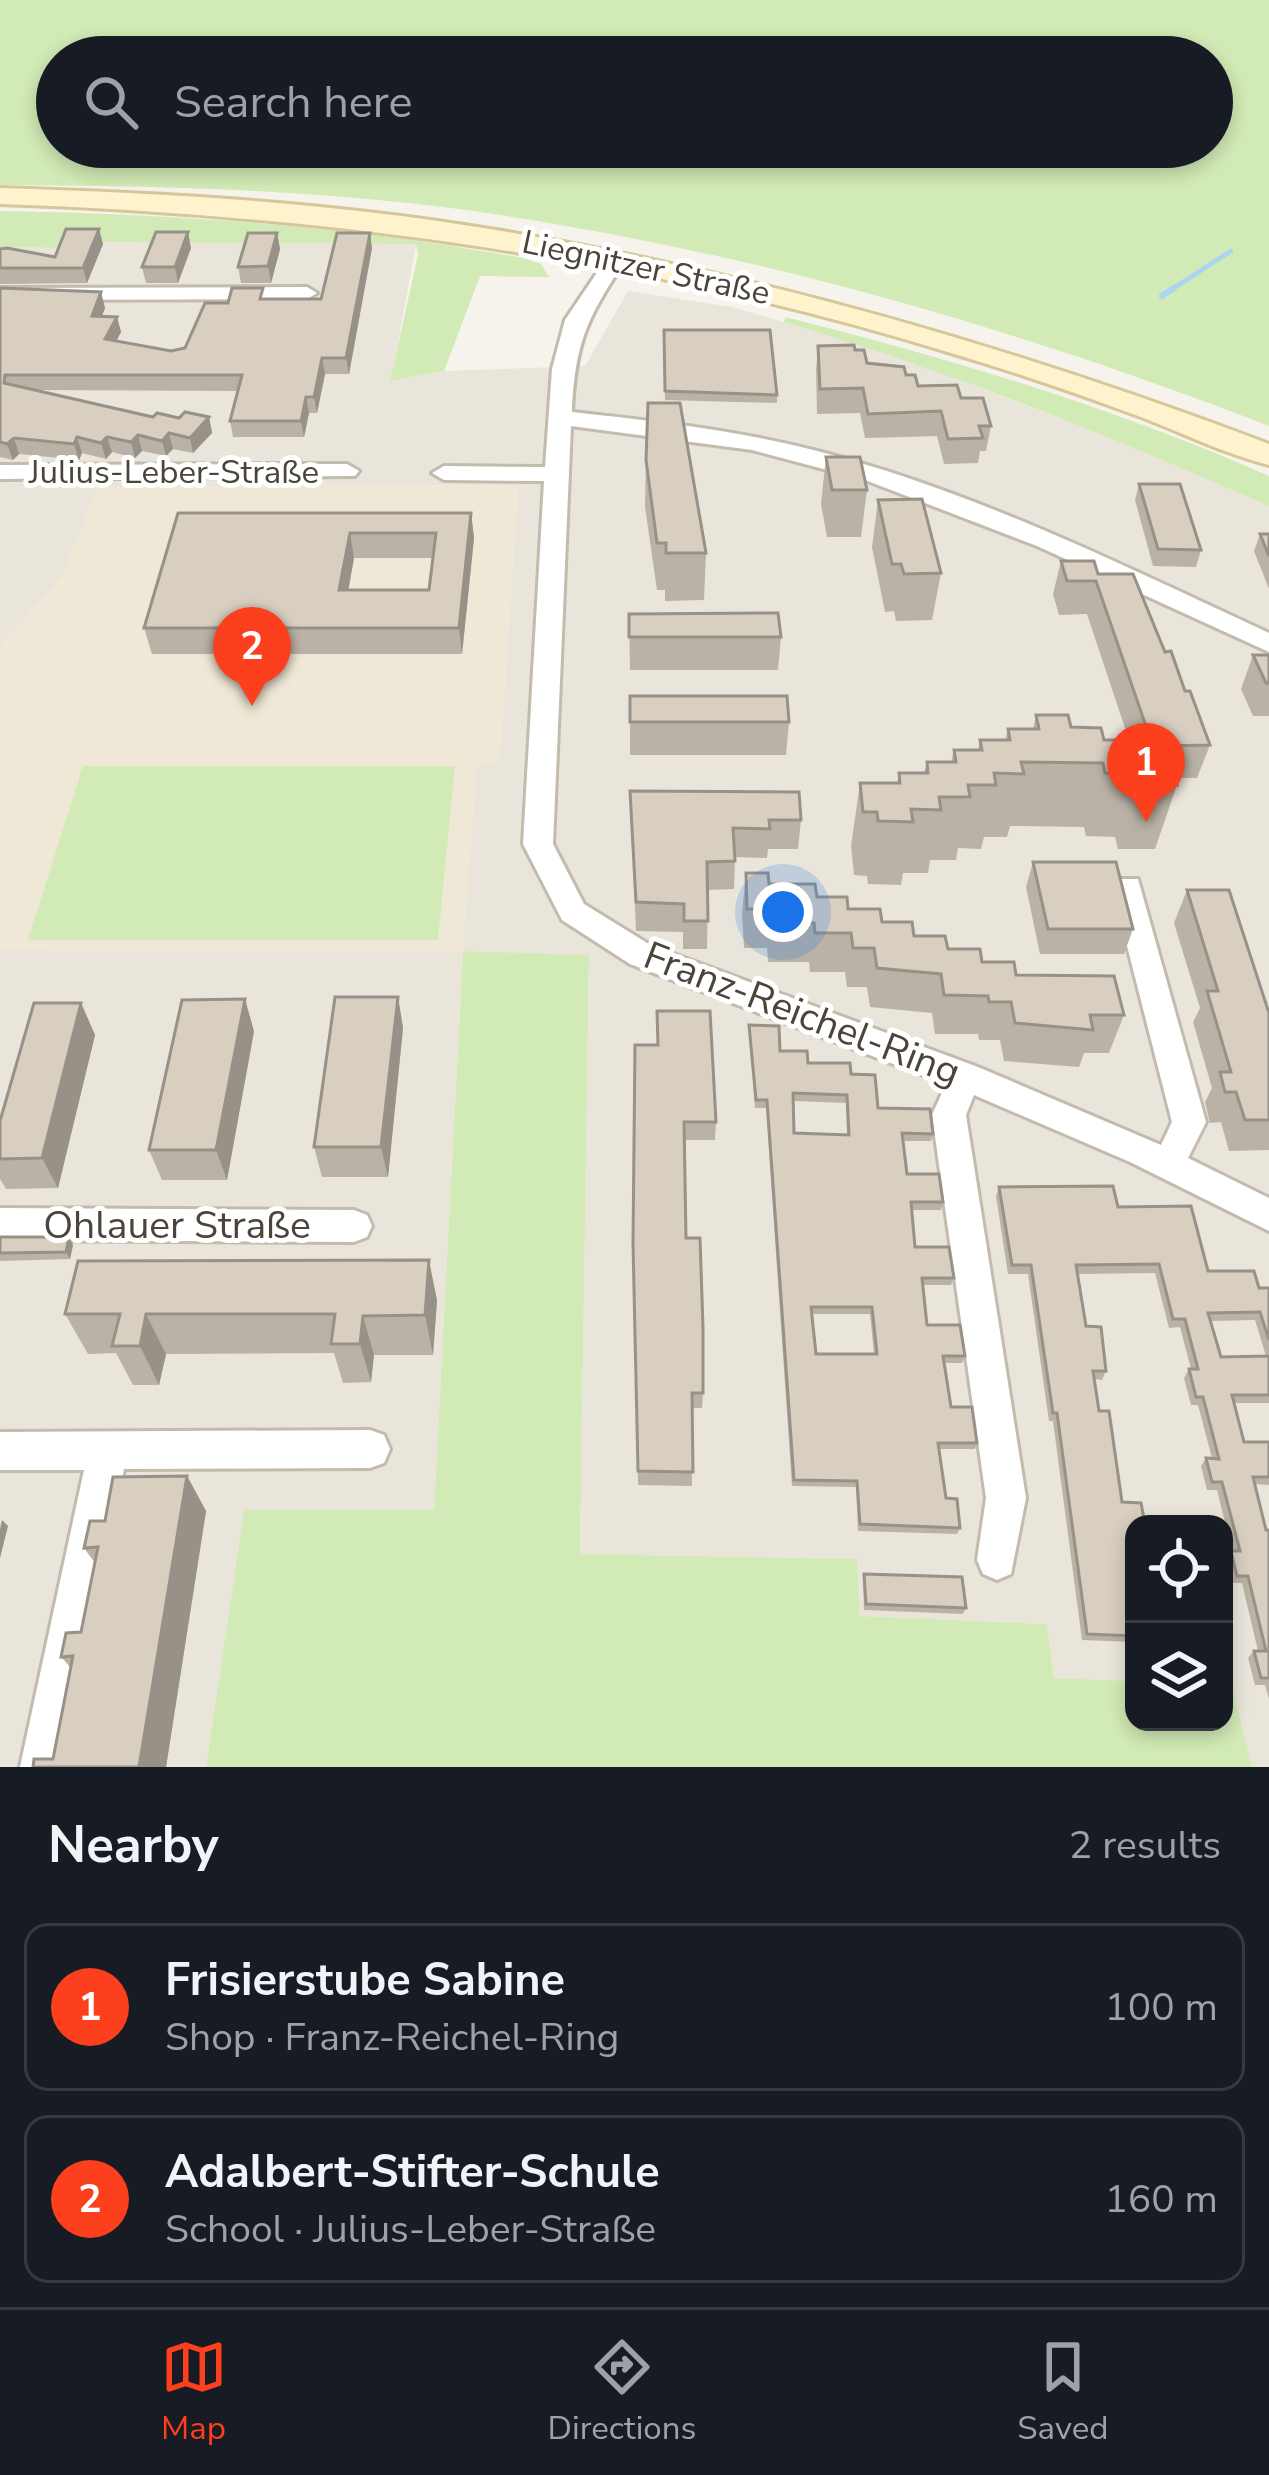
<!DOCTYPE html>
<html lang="en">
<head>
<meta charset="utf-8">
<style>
	:root { --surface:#171b24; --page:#242831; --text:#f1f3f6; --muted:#9ea1a6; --line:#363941; --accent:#fc3f1d }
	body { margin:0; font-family:"Nunito Sans",sans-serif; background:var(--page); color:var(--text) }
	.controls { position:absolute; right:36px; bottom:36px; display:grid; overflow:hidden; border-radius:24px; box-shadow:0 6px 18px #0003 }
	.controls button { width:108px; height:108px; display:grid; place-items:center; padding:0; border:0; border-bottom:3px solid var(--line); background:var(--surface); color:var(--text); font:60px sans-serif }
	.you { position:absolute; left:783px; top:912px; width:42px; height:42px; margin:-30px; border:9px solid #fff; border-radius:50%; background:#1a73e8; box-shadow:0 0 0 18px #1a73e833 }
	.badge { display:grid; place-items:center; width:78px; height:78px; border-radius:50%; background:var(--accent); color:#fff; font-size:39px; font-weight:700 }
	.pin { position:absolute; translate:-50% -99px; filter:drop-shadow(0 3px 6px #0008) }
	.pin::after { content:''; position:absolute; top:63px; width:42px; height:36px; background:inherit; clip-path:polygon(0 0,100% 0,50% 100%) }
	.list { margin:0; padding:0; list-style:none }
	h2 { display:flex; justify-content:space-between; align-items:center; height:156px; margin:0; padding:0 48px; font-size:51px }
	h2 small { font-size:39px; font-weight:400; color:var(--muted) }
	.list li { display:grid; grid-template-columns:78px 1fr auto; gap:36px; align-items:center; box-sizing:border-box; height:168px; margin:0 24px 24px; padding:0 24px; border:3px solid var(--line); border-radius:24px }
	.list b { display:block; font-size:45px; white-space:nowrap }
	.list p { margin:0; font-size:39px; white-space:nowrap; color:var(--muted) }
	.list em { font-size:39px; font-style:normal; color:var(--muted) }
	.icon { flex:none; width:66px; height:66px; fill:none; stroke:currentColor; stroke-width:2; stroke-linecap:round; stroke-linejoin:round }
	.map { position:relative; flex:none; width:1269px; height:1767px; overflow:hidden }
	.search { position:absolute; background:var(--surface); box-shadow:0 6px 18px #0003; left:36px; right:36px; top:36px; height:132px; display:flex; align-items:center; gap:30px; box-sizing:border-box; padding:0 42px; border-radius:66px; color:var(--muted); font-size:45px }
	.sheet { height:540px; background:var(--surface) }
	nav { display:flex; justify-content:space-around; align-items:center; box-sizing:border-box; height:168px; border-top:3px solid var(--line); background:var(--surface); font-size:33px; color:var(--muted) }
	nav a { display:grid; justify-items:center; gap:6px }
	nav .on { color:var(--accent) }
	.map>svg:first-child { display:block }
	.residential { fill:#eae5da }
	.education { fill:#efe8d6 }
	.green { fill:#d2eab5; fill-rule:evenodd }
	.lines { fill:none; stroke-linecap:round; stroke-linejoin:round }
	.stream-far1 { stroke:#a9d4f2; stroke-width:4.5 }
	.stream { stroke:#a9d4f2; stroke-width:6 }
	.minor-casing { stroke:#c2bbae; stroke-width:6 }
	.secondary-casing { stroke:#d6c79b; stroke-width:6 }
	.minor { fill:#fff; fill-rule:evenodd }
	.secondary { fill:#fff3cd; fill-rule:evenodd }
	.wall { fill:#bab2a6; fill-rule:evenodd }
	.shaded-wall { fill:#979187 }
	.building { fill:#d8cfc1; stroke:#979187; stroke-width:3; fill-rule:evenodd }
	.labels { text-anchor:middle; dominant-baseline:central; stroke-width:10; stroke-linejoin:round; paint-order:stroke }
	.far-street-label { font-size:33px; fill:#4b4439; stroke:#fff }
	.street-label { font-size:39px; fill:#4b4439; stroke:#fff }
</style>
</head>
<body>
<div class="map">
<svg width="1269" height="1767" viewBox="0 0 1269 1767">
	<rect width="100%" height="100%" fill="#f6f3ec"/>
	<polygon class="residential" points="65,242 416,244 391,381 444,371 585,366 628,291 732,307 891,354 1138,448 1269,506 1269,1767 1252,1767 1232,1685 1224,1684 1224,1524 1134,1524 1134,1681 1054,1678 1047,1624 860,1616 856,1559 580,1554 589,956 463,951 434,1511 244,1510 206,1767 0,1767 0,950 462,951 477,764 499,764 518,490 500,485 98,487 63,576 0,647 0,247 61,248"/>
	<polygon class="education" points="500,485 518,490 499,764 477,765 463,951 0,950 0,647 63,576 97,487"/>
	<g class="green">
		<path d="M0 0H1269V426C1011 326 755 253 481 212 321 189 161 186 0 185ZM1212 57V147H57V57Z"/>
		<path d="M0 211C176 214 350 226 523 258L541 264 549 277 480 276 444 371 390 381 418 255 416 244 65 242 61 248 0 247Z"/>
		<path d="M785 317C949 358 1113 407 1269 476V506C1111 436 950 371 784 322Z"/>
		<polygon points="83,766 455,766 438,940 28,940"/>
		<polygon points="463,951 589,955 580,1554 857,1559 860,1616 1047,1624 1054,1678 1134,1681 1134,1722 1224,1722 1224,1684 1232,1684 1252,1767 206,1767 244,1510 434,1510"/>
	</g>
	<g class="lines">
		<polyline class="stream-far1" points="1169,291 1231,251"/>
		<polyline class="stream" points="1162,296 1174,288"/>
		<g class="minor-casing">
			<g id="minor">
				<path d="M616 253 626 259C588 317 575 341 572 412 654 421 736 430 817 451 974 491 1122 565 1269 633V652L1037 546 865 480 752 450 571 426 553 844 584 904 652 946 978 1067 1161 1145 1172 1122 1112 887 1116 879H1138L1206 1122 1188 1158 1269 1198V1231L1130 1162 974 1095 966 1115 1026 1498 1011 1574 997 1580 983 1574 977 1560 986 1498 932 1115 946 1084 630 964 562 920 523 844 544 481 444 480 432 473 444 466 545 467 552 369 565 320 609 255Z"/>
				<polygon points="0,288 307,287 317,293 307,299 0,300"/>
				<polygon points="347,464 359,471 355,476 0,479 0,465"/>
				<polygon points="0,1208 354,1210 367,1215 372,1226 367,1237 354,1242 0,1240"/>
				<polygon points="370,1430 384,1435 390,1449 384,1463 370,1468 124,1469 64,1767 20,1767 84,1470 0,1470 0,1432"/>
			</g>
		</g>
		<g class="secondary-casing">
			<path id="secondary" d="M0 188C164 193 327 202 490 229 758 273 1015 348 1269 444V465C1225 454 1183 433 1141 417 1079 394 1015 372 951 353 641 257 324 215 0 204Z"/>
		</g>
		<use href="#minor" class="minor"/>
		<use href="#secondary" class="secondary"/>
	</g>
	<g class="wall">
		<polygon points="277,233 280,249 271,283 241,283 238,267"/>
		<polygon points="103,244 87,283 0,284 0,249 55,257"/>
		<polygon points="191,248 178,283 146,283 142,267"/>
		<polygon points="372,248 349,374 325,374 317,413 309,413 304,437 233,437 230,421 238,391 34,390 153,417 209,417 212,433 193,453 173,449 166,456 142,451 135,458 112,452 106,459 82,453 79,460 19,454 13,460 0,457 0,288 105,308 102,316 117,317 121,332 116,341 171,351 185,348 228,303 265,299 321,299"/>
		<polygon points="664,330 777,395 777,403 665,400"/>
		<polygon points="818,346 855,350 867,363 906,375 918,386 961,398 991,426 986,451 980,451 978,463 944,464 937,436 865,438 860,413 817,414 816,370"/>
		<polygon points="826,457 867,490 861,537 827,537 821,504"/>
		<polygon points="646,460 706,553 704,600 665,601 665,590 657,590 645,507"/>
		<polygon points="1139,484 1201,550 1196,567 1153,566 1135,500"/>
		<polygon points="878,500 941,573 932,620 896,621 894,611 885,612 872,547"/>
		<path d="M178 513H471L474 538 462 654H152L144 628ZM354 558H433L429 590H348Z"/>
		<polygon points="1260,534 1269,534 1269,589 1254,551"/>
		<polygon points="1061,561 1098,574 1165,652 1185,691 1210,745 1197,778 1175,778 1177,785 1155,849 1118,849 1115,837 1086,836 1084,827 1010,826 1007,837 984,837 981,849 958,848 956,860 930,860 928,873 903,873 901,885 868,884 867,876 854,875 851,846 860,783 897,783 899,773 924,773 927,762 951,762 954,750 978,750 980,740 1005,740 1008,729 1033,729 1036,715 1104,740 1129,740 1087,614 1059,615 1053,594"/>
		<polygon points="629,614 781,637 778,670 630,670"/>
		<polygon points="1253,655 1269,655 1269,716 1253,716 1241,689"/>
		<polygon points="630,696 789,722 786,755 630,755"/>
		<polygon points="630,791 801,820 798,849 768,849 767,858 735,857 734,889 708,890 707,949 683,949 683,932 636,931"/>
		<polygon points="1033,862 1133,929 1124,954 1040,954 1026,887"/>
		<polygon points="746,873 769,884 817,897 848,909 948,949 1124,1015 1109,1053 1084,1053 1079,1067 1004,1061 1000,1040 979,1040 978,1034 935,1034 932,1013 870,1007 867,987 847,987 845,972 810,972 809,962 768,962 767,948 744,948 742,913"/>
		<polygon points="1187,890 1269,1013 1269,1150 1229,1151 1221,1122 1210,1123 1205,1102 1212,1088 1193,1022 1200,1008 1174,923"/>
		<polygon points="398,997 403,1028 388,1177 322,1177 314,1147"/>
		<polygon points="81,1003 95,1035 58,1188 6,1189 0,1179 0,1121"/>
		<path d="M749 1025 780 1051 808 1063 851 1074 878 1108 933 1134 931 1141H903L907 1174 943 1202 941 1210H912L915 1247 954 1278 951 1285H923L927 1325 965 1356 962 1363H944L951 1407 977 1443 975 1449H939L946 1498 960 1528 957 1534 858 1531 856 1487 792 1486 766 1108H755ZM794 1101 846 1103 847 1135 794 1133ZM812 1314H870L874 1354H816Z"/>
		<polygon points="254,1031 227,1180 162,1180 149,1150"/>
		<polygon points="635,1045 716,1122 715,1140 685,1140 686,1238 703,1393 702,1408 692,1408 692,1486 638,1485 633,1243"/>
		<path d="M999 1187 1118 1207 1208 1271 1259 1288H1269V1403H1234L1244 1442H1269V1485L1255 1484 1266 1530H1269V1699L1265 1685H1255L1248 1658 1254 1651H1258L1242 1583H1231L1225 1558 1232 1551 1217 1490H1207L1201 1466 1206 1458H1212L1198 1405H1191L1184 1378 1189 1369H1191L1180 1327 1169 1328 1155 1273 1078 1274 1086 1326 1106 1371 1102 1380 1094 1379 1099 1411 1122 1502 1134 1524V1548H1129L1134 1579V1642L1082 1640 1053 1421H1049L1028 1274H1008L996 1196ZM1255 1320 1266 1356 1221 1357 1211 1321Z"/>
		<polygon points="0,1237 73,1245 70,1259 0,1261"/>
		<polygon points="437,1300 433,1355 374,1355 371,1382 343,1383 334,1353 166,1354 159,1385 133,1385 116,1353 88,1354 65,1314"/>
		<polygon points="187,1476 206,1511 166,1767 33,1767 53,1759 71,1668 61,1657 81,1632 95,1563 84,1548 105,1521"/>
		<polygon points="864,1574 966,1608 963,1614 864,1610 863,1580"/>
	</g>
	<g class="shaded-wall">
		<polygon points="99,229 103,244 87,283 83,268"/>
		<polygon points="188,232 191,248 178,283 175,267"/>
		<polygon points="277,233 280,249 271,283 268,266"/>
		<polygon points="370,233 372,248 349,374 346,358"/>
		<polygon points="101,292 105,308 96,331 92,316"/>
		<polygon points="117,317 121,332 109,355 105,339"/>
		<polygon points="322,358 325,374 317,413 314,397"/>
		<polygon points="306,397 309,413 304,437 301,421"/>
		<polygon points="209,417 212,433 193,453 190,438"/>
		<polygon points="169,433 173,449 166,456 162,441"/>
		<polygon points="138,435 142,451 135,458 131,442"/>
		<polygon points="77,437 82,453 79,460 74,444"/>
		<polygon points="107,437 112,452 106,459 101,443"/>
		<polygon points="14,438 19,454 13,460 7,444"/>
		<polygon points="471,513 474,538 462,654 459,628"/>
		<polygon points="350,533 354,558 344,615 339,590"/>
		<polygon points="398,997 403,1028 388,1177 381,1147"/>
		<polygon points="245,999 254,1031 227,1180 216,1150"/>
		<polygon points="81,1003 95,1035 58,1188 42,1158"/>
		<polygon points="69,1237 73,1245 70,1259 66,1252"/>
		<polygon points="429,1260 437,1300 433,1355 425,1315"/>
		<polygon points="146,1314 166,1354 159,1385 140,1346"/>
		<polygon points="363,1316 374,1355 371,1382 360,1344"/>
		<polygon points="187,1476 206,1511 166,1767 139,1767"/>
		<polygon points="2,1520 8,1526 0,1558 0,1529"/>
	</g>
	<g class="building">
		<polygon points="66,229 99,229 83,268 0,268 0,249 7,248 55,257"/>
		<polygon points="156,232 188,232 175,267 142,267"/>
		<polygon points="248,233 277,233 268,266 238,267"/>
		<polygon points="337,233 370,233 346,358 322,358 314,397 306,397 301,421 230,421 242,375 5,375 4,383 153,417 157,413 179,418 185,412 209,417 190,438 169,433 162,441 138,435 131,442 107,437 101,443 77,437 74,444 14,438 7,444 0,442 0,288 101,292 92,316 117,317 105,339 171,351 185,348 205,303 228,303 232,288 263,288 260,299 321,299"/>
		<polygon points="664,330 770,330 777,395 665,391"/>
		<polygon points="854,345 855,350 864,350 867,363 904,367 906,375 915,375 918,386 957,385 961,398 983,398 991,426 979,426 983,438 948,439 941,411 868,414 863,388 820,389 818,346"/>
		<polygon points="648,403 680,403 706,553 666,553 666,543 657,543 646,460"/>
		<polygon points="826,457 860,457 867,490 832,490"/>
		<polygon points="1139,484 1180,484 1201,550 1158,549"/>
		<polygon points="922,499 941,573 904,574 901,564 892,564 878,500"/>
		<path d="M178 513H471L459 628H144ZM350 533H436L429 590H339Z"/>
		<polygon points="1260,534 1269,534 1269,556"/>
		<polygon points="1061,561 1094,561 1098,574 1133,574 1165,652 1171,651 1185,691 1190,691 1210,745 1164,746 1161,735 1149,735 1096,581 1067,581"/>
		<polygon points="778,613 781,637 629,637 629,614"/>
		<polygon points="1253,655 1269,655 1269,683 1266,683"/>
		<polygon points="630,696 787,696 789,722 630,722"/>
		<polygon points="1036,715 1068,715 1071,727 1101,728 1104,740 1132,740 1134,750 1167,750 1177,785 1139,785 1136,773 1105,773 1103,763 1021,762 1024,774 994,773 996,785 968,785 970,797 939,797 941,810 911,809 913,822 878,821 877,812 863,812 860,783 900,783 899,773 928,773 927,762 956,762 954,750 982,750 980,740 1010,740 1008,729 1039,729"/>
		<polygon points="630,791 799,792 801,820 769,820 770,829 733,828 735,861 707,862 708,921 684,921 684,904 636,902"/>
		<polygon points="1033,862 1116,862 1133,929 1048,929"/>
		<polygon points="746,873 768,873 769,884 815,884 817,897 847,897 848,909 880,909 882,922 912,922 914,936 945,936 948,949 980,949 982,962 1014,962 1016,975 1114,976 1124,1015 1090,1015 1093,1030 1015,1023 1011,1002 989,1002 988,996 944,995 941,974 877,968 874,948 853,948 851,933 815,933 814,923 772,923 771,909 747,909"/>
		<polygon points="1187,890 1229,890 1269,1013 1269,1120 1245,1120 1236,1092 1225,1092 1220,1072 1231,1072 1207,991 1218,991"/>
		<polygon points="335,997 398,997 381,1147 314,1147"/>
		<polygon points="245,999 216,1150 149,1150 182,1000"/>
		<polygon points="34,1003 81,1003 42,1158 0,1159 0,1121"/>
		<polygon points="657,1011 710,1011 716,1122 684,1122 686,1238 700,1238 703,1327 703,1393 692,1393 693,1472 638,1471 633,1243 635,1045 658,1045"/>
		<path d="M749 1025 779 1026 780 1051H807L808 1063H850L851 1074 875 1075 878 1108 930 1109 933 1134 902 1133 907 1174H939L943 1202H911L915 1247H949L954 1278H922L927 1325H960L965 1356H943L951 1407H972L977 1443H938L946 1498 957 1499 960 1528 860 1524 857 1481 794 1480 767 1100H756ZM793 1093 847 1095 849 1135 794 1133ZM811 1307H872L877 1354H816Z"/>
		<polygon points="1113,1186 1118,1207 1191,1206 1208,1271 1254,1271 1259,1288 1269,1288 1269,1340 1260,1312 1208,1313 1221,1357 1269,1356 1269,1395 1232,1395 1244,1442 1269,1442 1269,1477 1253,1477 1266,1530 1269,1530 1269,1678 1261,1678 1254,1651 1266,1651 1248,1576 1237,1576 1231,1551 1240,1551 1222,1482 1212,1482 1206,1458 1219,1459 1203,1397 1196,1397 1189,1369 1198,1369 1185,1319 1173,1319 1159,1264 1076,1265 1086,1326 1101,1327 1106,1371 1093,1371 1099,1411 1109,1411 1122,1502 1141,1503 1145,1524 1134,1524 1134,1541 1128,1541 1134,1579 1134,1636 1087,1634 1057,1413 1053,1413 1031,1265 1012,1265 999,1187"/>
		<polygon points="0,1237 69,1237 66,1252 0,1253"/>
		<polygon points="429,1260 425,1315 363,1316 360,1344 331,1344 335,1314 146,1314 140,1346 112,1346 120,1314 65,1314 78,1261"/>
		<polygon points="187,1476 139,1767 33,1767 34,1759 53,1759 73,1656 61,1657 66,1633 81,1632 98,1547 84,1548 90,1521 105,1521 113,1477"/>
		<polygon points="864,1574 962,1577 966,1608 866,1604"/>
	</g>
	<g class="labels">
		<g class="far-street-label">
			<text transform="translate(646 268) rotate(12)">Liegnitzer Straße</text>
			<text x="174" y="472">Julius-Leber-Straße</text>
		</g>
		<g class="street-label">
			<text transform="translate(802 1014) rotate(21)">Franz-Reichel-Ring</text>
			<text x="177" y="1225">Ohlauer Straße</text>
		</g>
	</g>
</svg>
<div class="controls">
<button><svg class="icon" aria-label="locate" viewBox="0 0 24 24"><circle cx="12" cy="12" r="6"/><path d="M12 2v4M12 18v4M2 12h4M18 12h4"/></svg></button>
<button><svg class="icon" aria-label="layers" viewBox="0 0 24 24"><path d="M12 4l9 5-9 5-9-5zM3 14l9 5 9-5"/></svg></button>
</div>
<div class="you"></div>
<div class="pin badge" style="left:1146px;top:822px">1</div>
<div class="pin badge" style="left:252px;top:706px">2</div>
<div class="search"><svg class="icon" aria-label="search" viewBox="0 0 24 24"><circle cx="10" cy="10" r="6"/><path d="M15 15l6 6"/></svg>Search here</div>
</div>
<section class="sheet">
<h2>Nearby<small>2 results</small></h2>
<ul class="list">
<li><span class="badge">1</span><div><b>Frisierstube Sabine</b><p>Shop · Franz-Reichel-Ring</p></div><em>100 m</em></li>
<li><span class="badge">2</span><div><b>Adalbert-Stifter-Schule</b><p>School · Julius-Leber-Straße</p></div><em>160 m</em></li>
</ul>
</section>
<nav>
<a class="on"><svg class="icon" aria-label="map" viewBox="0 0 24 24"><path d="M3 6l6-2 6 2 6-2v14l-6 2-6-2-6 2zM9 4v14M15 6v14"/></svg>Map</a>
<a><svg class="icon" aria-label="directions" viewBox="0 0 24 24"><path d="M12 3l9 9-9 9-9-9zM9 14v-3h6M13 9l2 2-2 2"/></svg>Directions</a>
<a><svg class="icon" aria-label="saved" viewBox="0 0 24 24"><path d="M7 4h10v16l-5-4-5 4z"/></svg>Saved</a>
</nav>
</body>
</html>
